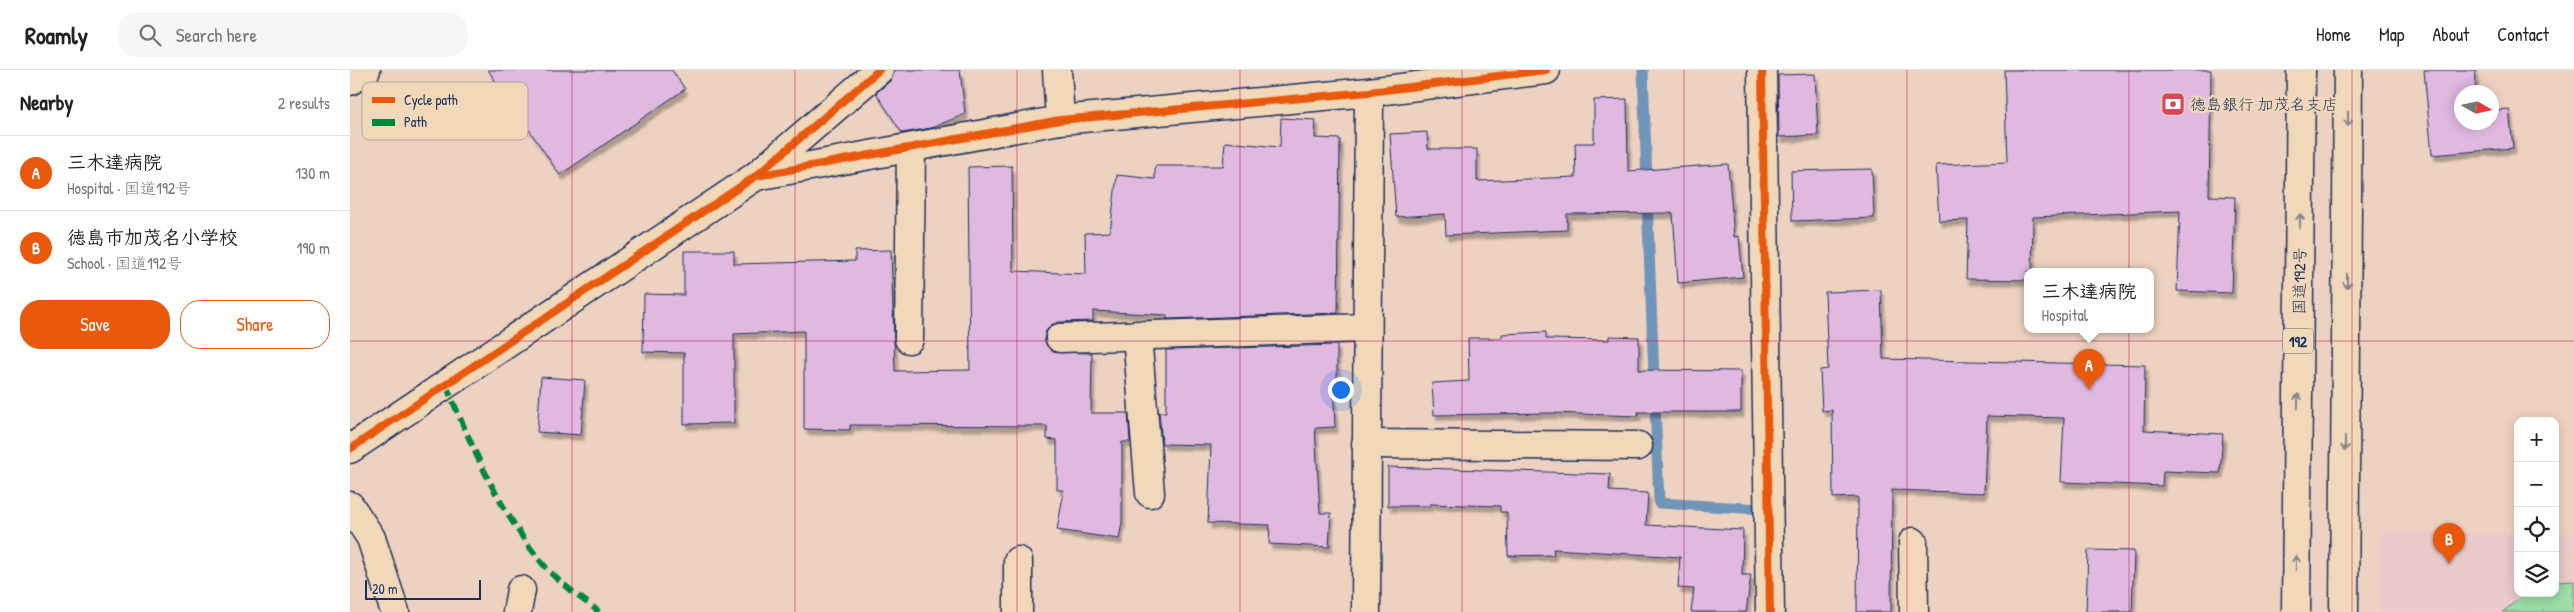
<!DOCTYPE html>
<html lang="en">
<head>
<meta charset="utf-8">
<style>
	:root { --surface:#fff; --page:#f6f6f6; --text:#222; --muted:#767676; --line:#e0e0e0; --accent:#ea580c }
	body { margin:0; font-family:"Patrick Hand","Klee One",sans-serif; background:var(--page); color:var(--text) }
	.controls { position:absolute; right:15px; bottom:15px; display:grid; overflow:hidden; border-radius:10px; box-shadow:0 2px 12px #0003 }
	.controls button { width:45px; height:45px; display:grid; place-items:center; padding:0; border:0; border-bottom:1px solid var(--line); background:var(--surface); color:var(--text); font:25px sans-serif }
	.compass { position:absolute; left:2104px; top:15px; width:45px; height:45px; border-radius:50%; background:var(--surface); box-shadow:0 2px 12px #0003; rotate:99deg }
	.scale { position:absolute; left:15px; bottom:12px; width:116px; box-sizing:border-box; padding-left:5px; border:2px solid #1b2f5e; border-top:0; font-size:14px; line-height:18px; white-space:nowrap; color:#1b2f5e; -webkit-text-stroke:4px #f1d8b9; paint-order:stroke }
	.you { position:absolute; left:990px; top:319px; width:18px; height:18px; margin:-12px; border:4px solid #fff; border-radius:50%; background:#1a73e8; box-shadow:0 0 0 8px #1a73e833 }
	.badge { display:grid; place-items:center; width:32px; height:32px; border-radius:50%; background:var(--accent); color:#fff; font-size:16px; font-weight:700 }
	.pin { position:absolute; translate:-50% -41px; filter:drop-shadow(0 1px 2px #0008) }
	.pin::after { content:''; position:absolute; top:26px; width:18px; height:15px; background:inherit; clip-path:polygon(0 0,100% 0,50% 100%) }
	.popup { position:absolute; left:1674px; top:198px; width:130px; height:65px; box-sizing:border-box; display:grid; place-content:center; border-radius:10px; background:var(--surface); filter:drop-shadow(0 1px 4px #0005); font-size:16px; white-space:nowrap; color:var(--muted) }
	.popup b { font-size:19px; color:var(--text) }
	.popup::after { content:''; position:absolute; left:50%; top:100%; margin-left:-10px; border:10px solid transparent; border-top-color:var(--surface) }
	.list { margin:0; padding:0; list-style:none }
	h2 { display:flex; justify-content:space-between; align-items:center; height:65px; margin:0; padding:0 20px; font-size:21px }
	h2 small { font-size:16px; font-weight:400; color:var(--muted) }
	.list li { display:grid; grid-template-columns:32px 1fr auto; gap:15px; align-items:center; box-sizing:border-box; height:75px; padding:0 20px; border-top:1px solid var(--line) }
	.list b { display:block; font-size:19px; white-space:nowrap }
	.list p { margin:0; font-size:16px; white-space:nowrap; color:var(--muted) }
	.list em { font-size:16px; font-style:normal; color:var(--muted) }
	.actions { display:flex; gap:10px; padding:15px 20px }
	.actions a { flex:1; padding:11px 0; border:1px solid var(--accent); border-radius:20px; text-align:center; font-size:18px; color:var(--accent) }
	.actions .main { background:var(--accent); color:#fff }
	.icon { flex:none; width:28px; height:28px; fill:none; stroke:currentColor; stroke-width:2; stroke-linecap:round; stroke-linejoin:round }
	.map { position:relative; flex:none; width:2224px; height:542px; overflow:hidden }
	header { display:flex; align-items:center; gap:30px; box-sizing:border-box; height:70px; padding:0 25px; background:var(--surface); border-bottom:1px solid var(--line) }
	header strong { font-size:24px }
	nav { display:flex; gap:28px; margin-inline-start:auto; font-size:18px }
	.search { width:350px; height:45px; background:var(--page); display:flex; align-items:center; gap:12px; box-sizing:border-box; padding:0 18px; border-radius:20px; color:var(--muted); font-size:19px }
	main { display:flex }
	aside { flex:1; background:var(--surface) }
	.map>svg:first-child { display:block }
	.built { fill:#eacaca }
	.green { fill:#9bdca7; stroke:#5b8682 }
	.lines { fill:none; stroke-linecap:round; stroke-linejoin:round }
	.stream { stroke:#7194b9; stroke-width:11 }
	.building { fill:#e0b8e0; stroke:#1b2f5e; filter:url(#shadow) }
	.minor-casing { stroke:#1b2f5e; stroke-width:31 }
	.highway-casing { stroke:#1b2f5e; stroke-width:31 }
	.minor { stroke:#f1d8b9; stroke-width:28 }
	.highway { stroke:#f1d8b9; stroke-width:28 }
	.quiet { stroke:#00873e; stroke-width:6; stroke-dasharray:12 6; stroke-linecap:butt }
	.cycleway-casing { stroke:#f1d8b9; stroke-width:11 }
	.cycleway { stroke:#e8590c; stroke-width:8 }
	.oneway { stroke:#86848c }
	.grid { fill:none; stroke:#c2185b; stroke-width:1; stroke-opacity:0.55 }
	.labels { text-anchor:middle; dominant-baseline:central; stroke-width:4.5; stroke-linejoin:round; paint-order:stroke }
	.shield { fill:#f1d8b9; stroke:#5b6279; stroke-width:1 }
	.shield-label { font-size:15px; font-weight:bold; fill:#1b2f5e }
	.poi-label { font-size:16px; fill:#1b2f5e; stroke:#f1d8b9; text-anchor:start }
	.street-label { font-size:16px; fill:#1b2f5e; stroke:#f1d8b9 }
	.key { fill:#f1d8b9; stroke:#b1a59e; stroke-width:1 }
	.key-label { font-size:14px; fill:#1b2f5e }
</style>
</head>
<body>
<header>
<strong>Roamly</strong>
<div class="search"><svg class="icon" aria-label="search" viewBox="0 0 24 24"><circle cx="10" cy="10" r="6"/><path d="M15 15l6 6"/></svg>Search here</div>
<nav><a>Home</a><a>Map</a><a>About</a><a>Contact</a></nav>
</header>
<main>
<aside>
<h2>Nearby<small>2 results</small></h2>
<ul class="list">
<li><span class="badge">A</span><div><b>三木達病院</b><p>Hospital · 国道192号</p></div><em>130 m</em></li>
<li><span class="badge">B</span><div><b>徳島市加茂名小学校</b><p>School · 国道192号</p></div><em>190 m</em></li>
</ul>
<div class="actions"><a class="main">Save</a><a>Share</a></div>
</aside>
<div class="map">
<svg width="2224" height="542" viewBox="0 0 2224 542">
	<defs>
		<filter id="shadow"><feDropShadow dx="3" dy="5.5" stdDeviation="1" flood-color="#0004"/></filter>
	</defs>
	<rect width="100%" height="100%" fill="#eed2c1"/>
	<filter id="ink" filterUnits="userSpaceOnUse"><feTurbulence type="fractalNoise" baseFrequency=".02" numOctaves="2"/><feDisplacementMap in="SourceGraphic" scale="10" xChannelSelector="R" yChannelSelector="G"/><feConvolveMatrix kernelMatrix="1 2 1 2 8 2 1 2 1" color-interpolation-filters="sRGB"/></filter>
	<g filter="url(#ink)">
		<polygon class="built" points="2030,462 2168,464 2168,523 2205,523 2205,464 2224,465 2224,542 2030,542"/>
		<polygon class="green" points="2224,511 2224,542 2153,542 2175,523 2205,523 2205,512"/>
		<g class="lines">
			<g class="stream">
				<polyline points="1293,0 1297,113"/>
				<polyline points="1297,129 1309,433 1411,439"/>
			</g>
		</g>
		<g class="building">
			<polygon points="138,0 322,0 335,19 210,105"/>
			<polygon points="544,0 610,0 615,44 581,58 552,63 526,23 540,11"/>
			<polygon points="1654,0 1861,0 1859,126 1885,127 1882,223 1827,221 1830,141 1683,147 1682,201 1678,201 1678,210 1616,209 1618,150 1589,151 1586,95 1657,92"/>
			<polygon points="2074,0 2126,0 2125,22 2112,22 2112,52 2142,52 2142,41 2159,39 2163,78 2082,85"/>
			<polygon points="1465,4 1468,65 1429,67 1428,5"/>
			<polygon points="1277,29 1278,101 1378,94 1384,167 1389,166 1393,207 1328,213 1323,143 1217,144 1217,160 1096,165 1095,144 1046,147 1040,64 1077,62 1078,79 1127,79 1127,111 1226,107 1225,73 1244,73 1244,30"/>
			<polygon points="931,48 966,50 965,68 990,69 988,243 817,249 817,245 743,241 743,251 709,252 701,255 696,261 694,269 697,276 703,282 742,283 741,343 778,343 780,372 772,372 772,452 769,469 707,460 714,420 707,420 707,370 697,369 697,356 500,355 500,360 454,359 454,261 384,264 384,353 334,354 334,283 293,282 294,224 334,225 334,181 384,181 384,194 505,191 505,181 541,180 545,301 620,300 618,97 662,96 663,201 736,204 735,163 760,162 767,105 805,109 805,96 873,96 875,72 930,77"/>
			<polygon points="1522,99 1524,148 1442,151 1441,101"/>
			<polygon points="1531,220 1533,289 1795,295 1794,360 1873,364 1870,403 1813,401 1812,416 1711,412 1714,348 1637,346 1634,423 1542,420 1541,542 1507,542 1508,427 1483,428 1482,340 1472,341 1470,300 1478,299 1475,222"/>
			<polygon points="1196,262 1196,269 1259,270 1259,266 1289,267 1289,300 1391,301 1391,342 1288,342 1288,346 1201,343 1084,345 1082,313 1119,311 1118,268 1152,268 1152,264"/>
			<polygon points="987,275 987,311 983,311 985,357 965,358 970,443 981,443 979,477 919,474 920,455 858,453 861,375 812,374 809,342 816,342 816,280"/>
			<polygon points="191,307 235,310 231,365 187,362"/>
			<polygon points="1038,397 1260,404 1259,421 1298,423 1296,455 1393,460 1392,505 1401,505 1396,542 1341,542 1344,519 1328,518 1330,487 1203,479 1204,485 1158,486 1157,442 1150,442 1150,436 1080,434 1080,436 1038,436"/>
			<polygon points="1738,480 1784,481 1782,542 1736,542"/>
		</g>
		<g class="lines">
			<g class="minor-casing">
				<g id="minor">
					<polyline points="707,0 710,50"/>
					<polyline points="1412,0 1420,542"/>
					<polyline points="0,11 16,0"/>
					<polyline points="406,106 710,50 1019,22 1196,0"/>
					<polyline points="787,265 800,423"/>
					<polyline points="710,268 1017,258"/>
					<polyline points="559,269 561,78"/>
					<polyline points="1016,374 1288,376"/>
					<polyline points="0,379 406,106 529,0"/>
					<polyline points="0,436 21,468 45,542"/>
					<polyline points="1563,472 1564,542"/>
					<polyline points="668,491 668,542"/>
					<polyline points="167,542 171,520"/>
					<polyline points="1016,542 1019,22"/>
				</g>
			</g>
			<g class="highway-casing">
				<g id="highway">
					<polyline points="1946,542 1951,0"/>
					<polyline points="1994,542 1998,0"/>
				</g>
			</g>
			<use href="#minor" class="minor"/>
			<use href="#highway" class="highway"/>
			<path class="quiet" d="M96 315C123 379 152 448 199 501 213 516 233 529 249 542"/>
			<g class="cycleway-casing">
				<g id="cycleway">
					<polyline points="1412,0 1420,542"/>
					<polyline points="406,106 710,50 1019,22 1196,0"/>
					<polyline points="0,379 406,106 529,0"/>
				</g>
			</g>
			<use href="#cycleway" class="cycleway"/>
		</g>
		<defs><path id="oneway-shaft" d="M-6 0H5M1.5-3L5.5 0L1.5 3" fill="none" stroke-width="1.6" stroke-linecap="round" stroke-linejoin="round" transform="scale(1.25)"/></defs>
		<g class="oneway">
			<use href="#oneway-shaft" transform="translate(1998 49) rotate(90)"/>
			<use href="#oneway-shaft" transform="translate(1950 151) rotate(-89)"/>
			<use href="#oneway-shaft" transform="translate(1997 211) rotate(90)"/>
			<use href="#oneway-shaft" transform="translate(1948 331) rotate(-89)"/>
			<use href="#oneway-shaft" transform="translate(1995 374) rotate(90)"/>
			<use href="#oneway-shaft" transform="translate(1946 493) rotate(-89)"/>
		</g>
	</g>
	<path class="grid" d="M222 0V542M445 0V542M667 0V542M890 0V542M1112 0V542M1334 0V542M1557 0V542M1779 0V542M2002 0V542M0 271H2224"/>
	<defs>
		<g id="bank-square" transform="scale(1.25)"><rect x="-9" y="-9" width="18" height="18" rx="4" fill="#d1495b" stroke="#f1d8b9"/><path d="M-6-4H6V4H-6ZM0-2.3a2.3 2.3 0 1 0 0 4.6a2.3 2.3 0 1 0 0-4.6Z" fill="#fff"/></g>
	</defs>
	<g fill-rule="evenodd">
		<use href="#bank-square" x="1823" y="34"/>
	</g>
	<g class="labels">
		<rect class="shield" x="1933" y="258.5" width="30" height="25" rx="4"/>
		<g class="shield-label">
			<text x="1948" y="271">192</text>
		</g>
		<g class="poi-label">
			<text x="1840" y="34">徳島銀行 加茂名支店</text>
		</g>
		<g class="street-label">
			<text transform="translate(1949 211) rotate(-89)">国道192号</text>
		</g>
	</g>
	<rect x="12" y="12" width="166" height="58" rx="8" class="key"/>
	<rect x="22" y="27" width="23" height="6" fill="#e8590c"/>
	<rect x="22" y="49" width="23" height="7" fill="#00873e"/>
	<g class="key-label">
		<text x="54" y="35">Cycle path</text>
		<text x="54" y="57">Path</text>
	</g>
</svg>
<div class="controls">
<button>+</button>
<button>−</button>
<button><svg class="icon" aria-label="locate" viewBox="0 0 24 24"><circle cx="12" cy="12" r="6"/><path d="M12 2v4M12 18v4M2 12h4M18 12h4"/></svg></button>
<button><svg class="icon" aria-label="layers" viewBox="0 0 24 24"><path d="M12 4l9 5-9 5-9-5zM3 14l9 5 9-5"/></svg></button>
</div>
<svg class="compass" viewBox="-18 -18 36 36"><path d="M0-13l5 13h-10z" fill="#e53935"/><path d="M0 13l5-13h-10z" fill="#767676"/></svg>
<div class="scale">20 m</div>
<div class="you"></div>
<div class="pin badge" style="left:1739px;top:320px">A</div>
<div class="popup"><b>三木達病院</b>Hospital</div>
<div class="pin badge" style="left:2099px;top:494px">B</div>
</div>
</main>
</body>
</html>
